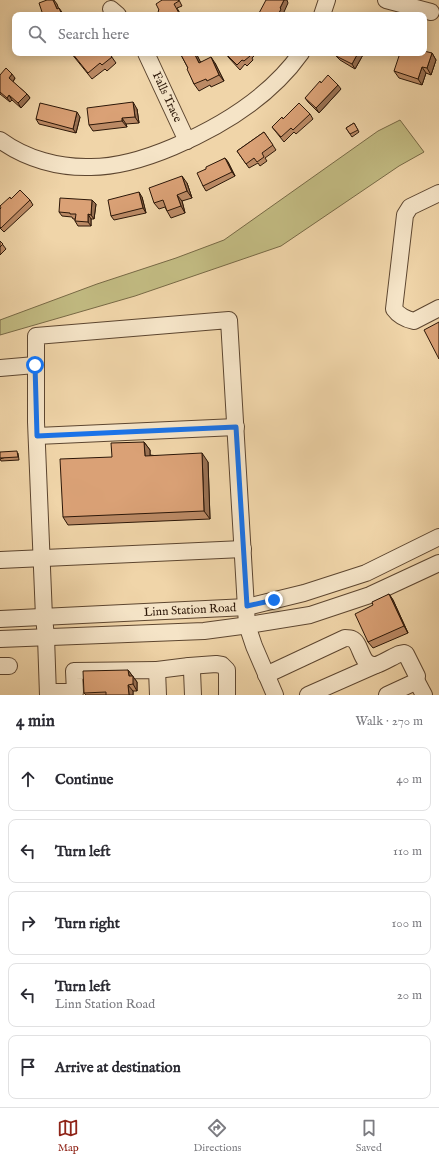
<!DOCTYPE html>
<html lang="en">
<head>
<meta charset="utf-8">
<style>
	:root { --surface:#fff; --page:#f2f2f3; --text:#2b2b33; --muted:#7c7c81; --line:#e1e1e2; --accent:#8f2418 }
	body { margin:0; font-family:"IM FELL English",serif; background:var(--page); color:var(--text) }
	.stop { position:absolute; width:12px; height:12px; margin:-9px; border:3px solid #1a73e8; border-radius:50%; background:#fff }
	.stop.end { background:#1a73e8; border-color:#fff; box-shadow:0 1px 4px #0008 }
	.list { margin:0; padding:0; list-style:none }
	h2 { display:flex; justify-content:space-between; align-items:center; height:52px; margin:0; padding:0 16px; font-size:17px }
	h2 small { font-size:13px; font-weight:400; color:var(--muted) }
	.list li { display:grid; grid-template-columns:26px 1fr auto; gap:12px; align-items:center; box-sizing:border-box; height:64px; margin:0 8px 8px; padding:0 8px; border:1px solid var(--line); border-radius:8px }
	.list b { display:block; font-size:15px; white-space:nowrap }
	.list p { margin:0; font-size:13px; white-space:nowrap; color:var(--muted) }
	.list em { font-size:13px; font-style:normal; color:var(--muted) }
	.icon { flex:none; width:22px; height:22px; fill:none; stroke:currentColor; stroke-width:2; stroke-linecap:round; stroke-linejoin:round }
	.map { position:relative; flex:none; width:439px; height:695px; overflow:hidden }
	.search { position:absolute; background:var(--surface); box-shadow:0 2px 10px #0003; left:12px; right:12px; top:12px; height:44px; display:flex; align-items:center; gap:10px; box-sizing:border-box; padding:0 14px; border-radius:8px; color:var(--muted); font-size:15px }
	.sheet { height:412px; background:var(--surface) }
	nav { display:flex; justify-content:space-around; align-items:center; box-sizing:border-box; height:56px; border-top:1px solid var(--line); background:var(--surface); font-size:11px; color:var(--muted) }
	nav a { display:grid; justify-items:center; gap:2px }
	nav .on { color:var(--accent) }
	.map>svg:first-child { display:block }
	.green { fill:#c2bb82; stroke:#776945 }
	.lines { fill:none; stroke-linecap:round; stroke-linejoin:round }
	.minor-casing { stroke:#5d4630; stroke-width:18 }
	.minor { stroke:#f5e4c7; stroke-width:16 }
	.wall { fill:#bb8a65; stroke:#2c1708 }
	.shaded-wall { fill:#997153; stroke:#2c1708 }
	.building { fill:#daa176; stroke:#2c1708 }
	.route { stroke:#1a73e8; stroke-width:5 }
	.labels { text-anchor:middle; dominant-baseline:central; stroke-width:3; stroke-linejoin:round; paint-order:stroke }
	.street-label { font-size:12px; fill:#2c1708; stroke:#f5e4c7 }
</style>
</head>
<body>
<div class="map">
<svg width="439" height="695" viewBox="0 0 439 695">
	<rect width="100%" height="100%" fill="#f0d5a9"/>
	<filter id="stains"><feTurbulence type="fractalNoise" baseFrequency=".005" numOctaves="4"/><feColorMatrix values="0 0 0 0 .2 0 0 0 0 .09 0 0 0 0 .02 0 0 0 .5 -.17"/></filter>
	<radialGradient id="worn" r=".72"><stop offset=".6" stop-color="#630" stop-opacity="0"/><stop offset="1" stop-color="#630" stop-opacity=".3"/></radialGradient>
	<polygon class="green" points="400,120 424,152 399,166 281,246 135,296 0,335 0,320 97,284 176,258 224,240 378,131"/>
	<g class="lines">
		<g class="minor-casing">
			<g id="minor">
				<polyline points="386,0 431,12"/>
				<polyline points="111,9 118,15"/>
				<polyline points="322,15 327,0"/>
				<polyline points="146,53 187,141"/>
				<path d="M0 140C26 159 59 168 91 167 120 167 147 158 173 147 222 126 270 97 301 53"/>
				<path d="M439 193 410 207 405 215 394 309C399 316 405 319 414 321L439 308"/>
				<polyline points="0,368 35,365"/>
				<polyline points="37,436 236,427"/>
				<polyline points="0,560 243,549"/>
				<polyline points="0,619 247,607 304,593 366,573 439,537"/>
				<polyline points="0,639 204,631 249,625 310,615 370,595 439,563"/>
				<polyline points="0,666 9,666"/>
				<polyline points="189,666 216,664 222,665 227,670 227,695"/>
				<polyline points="157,670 189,666 192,671 193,695"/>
				<path d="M266 675 345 638C347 638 350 638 352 639 362 643 360 667 376 665 381 664 394 656 399 654L404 653 406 654 417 676 416 680 413 683 387 695"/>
				<polyline points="416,680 424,695"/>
				<polyline points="48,692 75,692 74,671 157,670 158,695"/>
				<polyline points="48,695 46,637 44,617 36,422 36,336 229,320 247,625 254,646 275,695"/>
				<polyline points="308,695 376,665"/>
			</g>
		</g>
		<use href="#minor" class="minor"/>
	</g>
	<g class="wall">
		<polygon points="162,0 179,0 182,6 177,8 181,15 160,15 159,10"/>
		<polygon points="71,53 109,53 116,63 107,71 105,69 92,79"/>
		<polygon points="180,53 196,53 200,62 215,63 224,81 211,87 210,85 199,91 194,84 188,68"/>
		<polygon points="227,53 257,53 252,58 253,60 247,66 245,64 240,70 229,58 226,54"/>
		<polygon points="364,53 355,69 340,60 336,56"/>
		<polygon points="432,53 436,60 431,75 426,73 422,85 399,78 394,71"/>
		<polygon points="0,75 15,78 13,82 27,94 30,98 21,108 12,100 10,102 0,94"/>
		<polygon points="321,83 341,89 319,113 308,102 305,98"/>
		<polygon points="137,109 139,123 126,124 127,127 93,131 89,125"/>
		<polygon points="310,114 313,119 296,134 294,132 284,142 272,127 283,119"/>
		<polygon points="80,117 76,133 39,124 36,119"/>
		<polygon points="354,123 359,132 352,137 346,128"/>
		<polygon points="264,132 276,150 265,158 267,161 260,166 258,163 249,168 237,151"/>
		<polygon points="225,158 228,162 235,176 206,191 203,186 206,169"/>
		<polygon points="187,183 192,198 182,201 185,213 171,218 167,211 165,207 159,209 154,203"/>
		<polygon points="142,197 146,213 114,220 111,216"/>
		<polygon points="11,199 30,200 33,205 4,232 0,228 0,209"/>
		<polygon points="96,204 94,219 91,219 91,226 78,226 75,221 75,219 73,219 72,217 62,216 59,212"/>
		<polygon points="0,241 6,249 0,255"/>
		<polygon points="144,442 150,450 150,455 208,462 210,519 68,525 63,517 112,457"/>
		<polygon points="18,453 19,460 1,461 0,459"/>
		<polygon points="389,594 393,600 408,633 373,648 368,642 373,605"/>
		<polygon points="128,670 137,682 137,691 133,691 133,695 86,695 84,693"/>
	</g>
	<g class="shaded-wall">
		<polygon points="53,0 54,0 57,4 61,15 57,9"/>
		<polygon points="284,0 287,0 288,3 284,12 285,13 283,15 278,15 280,8"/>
		<polygon points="59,8 64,15 62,15"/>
		<polygon points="194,53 196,53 204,69 199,63"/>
		<polygon points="358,53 364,53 355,69 352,64"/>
		<polygon points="432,53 436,60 431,75 427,68"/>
		<polygon points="211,57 215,63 224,81 219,75"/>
		<polygon points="422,67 426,73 422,85 418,79"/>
		<polygon points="12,74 15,78 12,83 9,78"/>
		<polygon points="338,85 341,89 319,113 316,108"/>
		<polygon points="27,94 30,98 21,108 18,103"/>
		<polygon points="9,95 12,100 10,102 7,98"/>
		<polygon points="133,102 137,109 139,123 135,117"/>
		<polygon points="77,112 80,117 76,133 73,129"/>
		<polygon points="122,118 126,124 127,127 122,121"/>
		<polygon points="225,158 228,162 235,176 232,172"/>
		<polygon points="182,176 187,183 192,198 187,191"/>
		<polygon points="139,192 142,197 146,213 143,208"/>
		<polygon points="177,195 182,201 185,213 181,206"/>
		<polygon points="92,200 96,204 94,219 91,215"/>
		<polygon points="88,214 91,219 91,226 88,222"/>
		<polygon points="144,442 150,450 150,464 145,456"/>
		<polygon points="202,453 208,462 210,519 204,511"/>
		<polygon points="389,594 393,600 408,633 404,626"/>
		<polygon points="128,670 137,682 137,691 133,684 129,676"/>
		<polygon points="128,685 133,691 133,695 129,695"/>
	</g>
	<g class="building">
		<polygon points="47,0 53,0 57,9 59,8 62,15 43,15 39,3"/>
		<polygon points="162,0 178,0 179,1 174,4 180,15 160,15 158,11 159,10 156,4"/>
		<polygon points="266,0 284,0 280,8 281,9 278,15 258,15"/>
		<polygon points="424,51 432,53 427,68 422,67 418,79 394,71 400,53 424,53"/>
		<polygon points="72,53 109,53 112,57 102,65 100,63 88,73"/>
		<polygon points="180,53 194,53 199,63 211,57 219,75 207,81 206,79 194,84 187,69 188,68"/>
		<polygon points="227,53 250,53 249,54 250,56 244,61 242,60 237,65 226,54"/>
		<polygon points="338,53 358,53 352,64 336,56"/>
		<polygon points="6,68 12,74 9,78 27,94 18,103 9,95 7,98 0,92 0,75"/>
		<polygon points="328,75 338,85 316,108 305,98 320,81 321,83"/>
		<polygon points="133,102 135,117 122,118 122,121 89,125 87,108"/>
		<polygon points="40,103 77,112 73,129 36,119"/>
		<polygon points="299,103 310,114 293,130 291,128 281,137 272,127 282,117 283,119"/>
		<polygon points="354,123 358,130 350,134 346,128"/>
		<polygon points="264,132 273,145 262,153 264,157 257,162 254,158 246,164 237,151"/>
		<polygon points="225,158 232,172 203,186 197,173 206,169 206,167"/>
		<polygon points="182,176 187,191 177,195 181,206 167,211 163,200 154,203 149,188"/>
		<polygon points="20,190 30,200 1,228 0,227 0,209 1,208 0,206 10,197 11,199"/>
		<polygon points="139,192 143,208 111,216 108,200"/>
		<polygon points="60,198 92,200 91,215 88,214 88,222 75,221 76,214 70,214 70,213 59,212"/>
		<polygon points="0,241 3,244 0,247"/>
		<polygon points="439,322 439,359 424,330"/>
		<polygon points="144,442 145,456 202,453 204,511 63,517 60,459 112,457 111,443"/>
		<polygon points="17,451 18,457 0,458 0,452"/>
		<polygon points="389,594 404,626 368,642 355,614 373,605 372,602"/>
		<polygon points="128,670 129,676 133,676 133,684 128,685 129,695 106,695 106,692 84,693 83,671"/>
	</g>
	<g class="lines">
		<polyline class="route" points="35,365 37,436 236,427 247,606 274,600"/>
	</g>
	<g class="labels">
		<g class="street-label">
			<text transform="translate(167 97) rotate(65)">Falls Trace</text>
			<text transform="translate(190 610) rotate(-3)">Linn Station Road</text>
		</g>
	</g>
	<rect width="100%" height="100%" filter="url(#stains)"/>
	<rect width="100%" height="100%" fill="url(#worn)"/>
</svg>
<div class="stop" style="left:35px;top:365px"></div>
<div class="stop end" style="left:274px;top:600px"></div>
<div class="search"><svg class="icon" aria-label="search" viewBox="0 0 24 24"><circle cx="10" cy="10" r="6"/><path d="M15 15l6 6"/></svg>Search here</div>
</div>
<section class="sheet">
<h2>4 min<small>Walk · 270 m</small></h2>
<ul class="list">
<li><svg class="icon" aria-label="ahead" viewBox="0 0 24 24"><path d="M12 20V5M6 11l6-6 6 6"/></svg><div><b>Continue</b></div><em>40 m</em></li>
<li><svg class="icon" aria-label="left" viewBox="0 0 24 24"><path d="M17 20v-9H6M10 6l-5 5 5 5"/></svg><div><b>Turn left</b></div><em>110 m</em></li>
<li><svg class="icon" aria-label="right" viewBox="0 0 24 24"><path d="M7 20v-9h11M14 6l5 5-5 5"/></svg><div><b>Turn right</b></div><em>100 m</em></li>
<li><svg class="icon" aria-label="left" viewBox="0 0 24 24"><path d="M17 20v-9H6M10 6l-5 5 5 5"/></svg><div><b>Turn left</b><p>Linn Station Road</p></div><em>20 m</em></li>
<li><svg class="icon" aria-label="arrive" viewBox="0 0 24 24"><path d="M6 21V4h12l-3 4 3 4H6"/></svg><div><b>Arrive at destination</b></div></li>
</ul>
</section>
<nav>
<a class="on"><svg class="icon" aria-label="map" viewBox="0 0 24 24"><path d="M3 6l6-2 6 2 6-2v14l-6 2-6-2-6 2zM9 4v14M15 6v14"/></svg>Map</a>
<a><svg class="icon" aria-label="directions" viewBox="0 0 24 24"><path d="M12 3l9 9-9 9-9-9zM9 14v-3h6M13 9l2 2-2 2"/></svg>Directions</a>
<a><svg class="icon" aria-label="saved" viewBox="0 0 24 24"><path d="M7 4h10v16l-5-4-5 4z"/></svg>Saved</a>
</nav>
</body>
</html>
